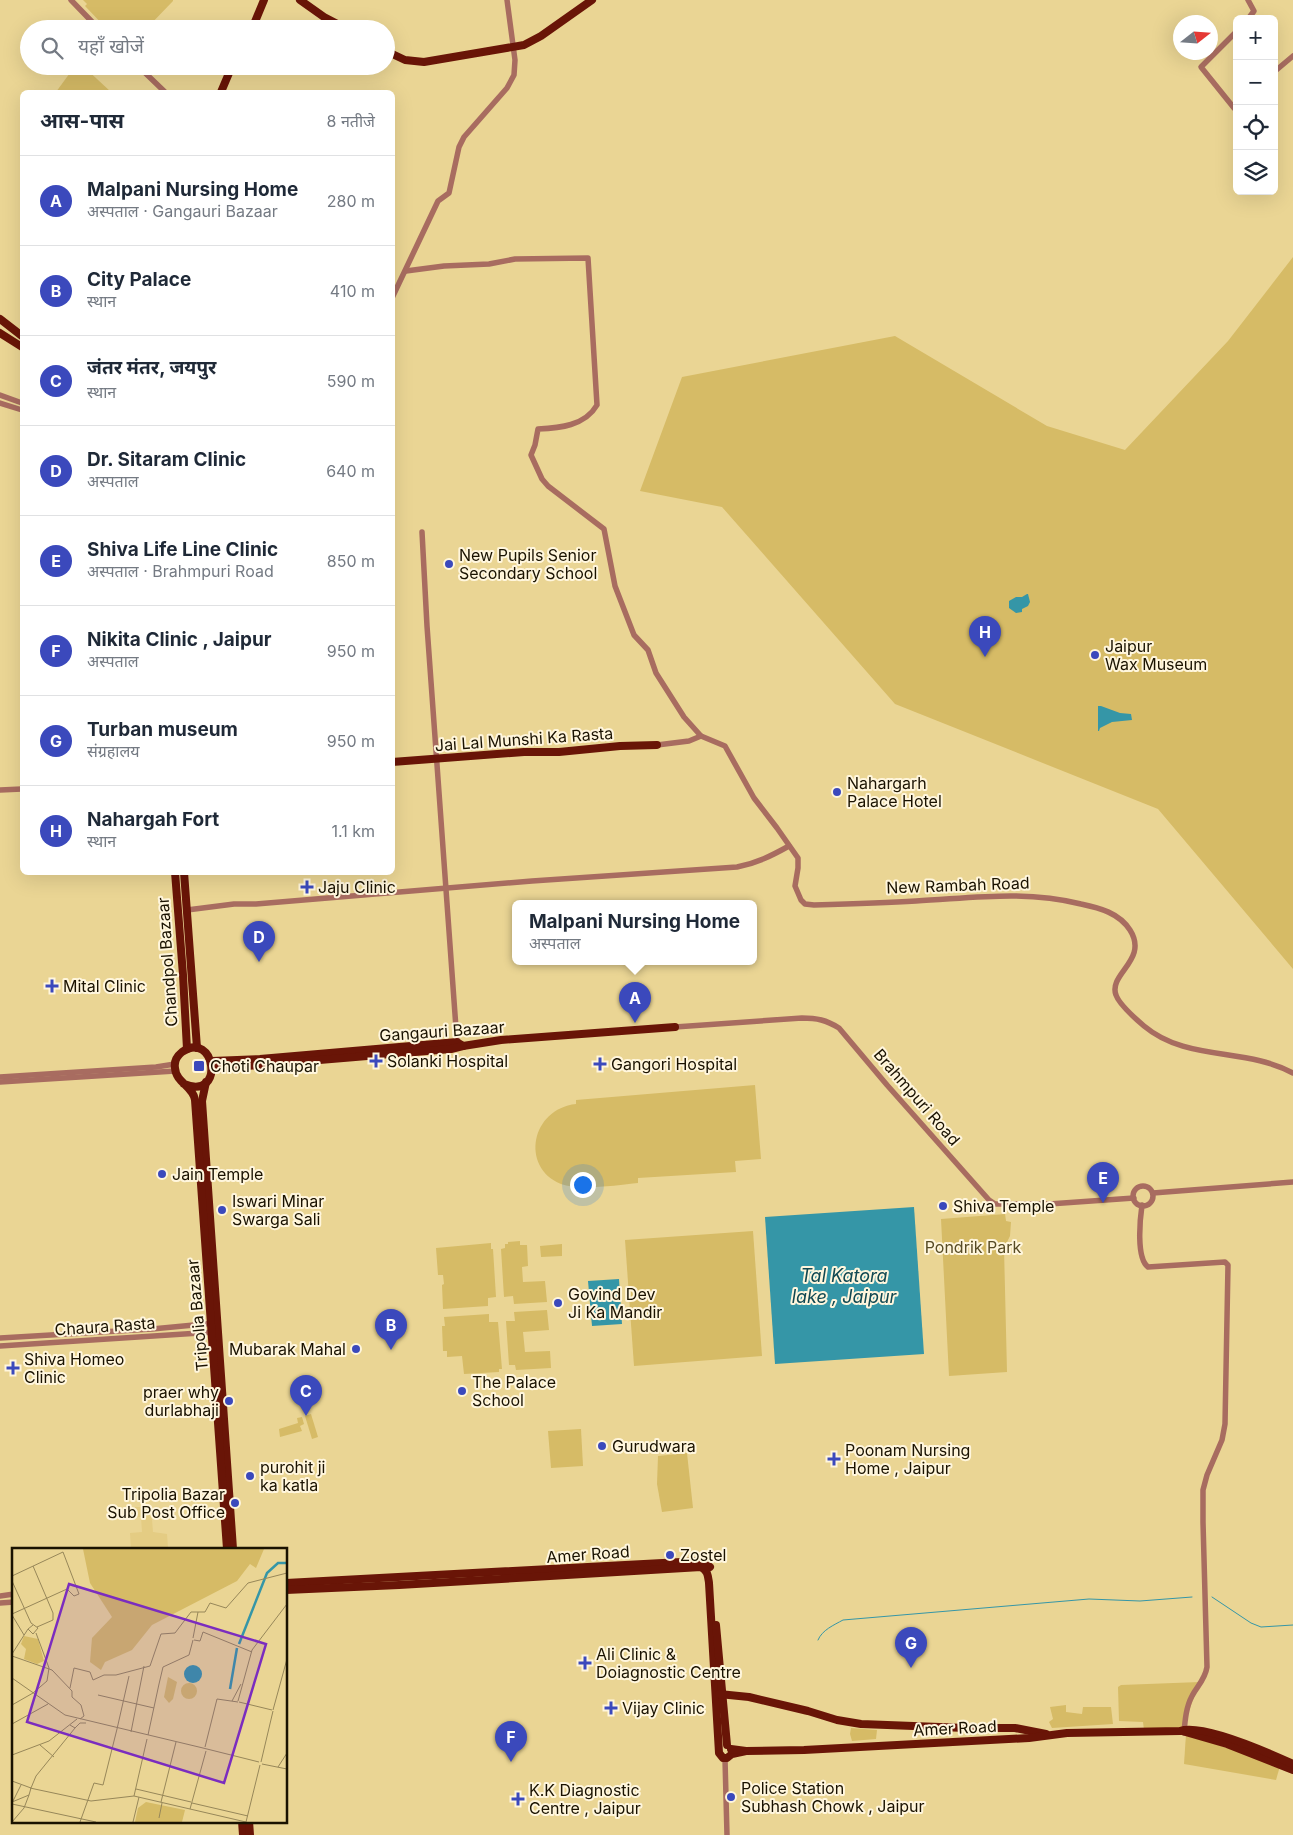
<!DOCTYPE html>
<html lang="hi">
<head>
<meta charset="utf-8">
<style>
	:root { --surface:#fff; --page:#f2f2f3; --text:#1f2937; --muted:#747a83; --line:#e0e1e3; --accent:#3b49bc }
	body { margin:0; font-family:Inter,"Noto Sans Devanagari",sans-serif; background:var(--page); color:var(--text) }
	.controls { position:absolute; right:15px; top:15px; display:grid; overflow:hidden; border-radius:8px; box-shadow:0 5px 20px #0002 }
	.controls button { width:45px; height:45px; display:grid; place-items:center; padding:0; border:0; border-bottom:1px solid var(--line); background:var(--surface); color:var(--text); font:25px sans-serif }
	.compass { position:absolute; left:1173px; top:15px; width:45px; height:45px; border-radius:50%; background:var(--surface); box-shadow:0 5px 20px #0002; rotate:73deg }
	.you { position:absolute; left:582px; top:1184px; width:18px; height:18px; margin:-12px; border:4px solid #fff; border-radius:50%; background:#1a73e8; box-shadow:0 0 0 8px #1a73e833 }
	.badge { display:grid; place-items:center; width:32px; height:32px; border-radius:50%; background:var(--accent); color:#fff; font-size:16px; font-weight:700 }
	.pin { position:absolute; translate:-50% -41px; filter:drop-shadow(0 1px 2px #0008) }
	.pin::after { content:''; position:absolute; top:26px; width:18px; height:15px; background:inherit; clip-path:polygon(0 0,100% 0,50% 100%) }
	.popup { position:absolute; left:512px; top:900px; width:245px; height:65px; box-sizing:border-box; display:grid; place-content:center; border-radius:8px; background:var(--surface); filter:drop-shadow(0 1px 4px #0005); font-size:16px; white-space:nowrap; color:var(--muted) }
	.popup b { font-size:19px; color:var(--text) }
	.popup::after { content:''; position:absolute; left:50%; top:100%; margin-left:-10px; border:10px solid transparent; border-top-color:var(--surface) }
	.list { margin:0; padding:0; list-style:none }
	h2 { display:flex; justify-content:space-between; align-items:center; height:65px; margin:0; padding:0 20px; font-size:21px }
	h2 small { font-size:16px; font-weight:400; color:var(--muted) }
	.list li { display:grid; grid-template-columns:32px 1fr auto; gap:15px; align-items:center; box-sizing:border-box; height:90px; padding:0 20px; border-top:1px solid var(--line) }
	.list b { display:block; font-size:19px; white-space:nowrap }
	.list p { margin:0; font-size:16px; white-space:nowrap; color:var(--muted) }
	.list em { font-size:16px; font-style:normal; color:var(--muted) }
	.icon { flex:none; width:28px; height:28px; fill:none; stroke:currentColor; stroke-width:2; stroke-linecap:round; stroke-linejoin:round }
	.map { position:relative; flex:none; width:1293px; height:1835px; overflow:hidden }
	.search { position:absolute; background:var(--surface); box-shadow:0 5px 20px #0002; left:20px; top:20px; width:375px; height:55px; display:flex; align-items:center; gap:12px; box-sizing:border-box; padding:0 18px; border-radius:28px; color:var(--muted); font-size:19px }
	.panel { position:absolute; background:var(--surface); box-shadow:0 5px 20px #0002; left:20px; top:90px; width:375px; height:785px; border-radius:8px }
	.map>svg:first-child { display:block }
	.built { fill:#e4cc83 }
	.green { fill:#d6bb66 }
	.water { fill:#3596a7 }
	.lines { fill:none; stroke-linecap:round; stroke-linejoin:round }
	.stream { stroke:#3596a7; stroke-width:1 }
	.minor { stroke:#a86c60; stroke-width:5.5 }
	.major { stroke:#691507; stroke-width:8 }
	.poi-dot { fill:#3b49bc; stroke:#fff6dd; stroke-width:2 }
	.labels { text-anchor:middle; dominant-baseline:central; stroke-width:4; stroke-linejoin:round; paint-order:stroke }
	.poi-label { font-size:16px; fill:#1a1200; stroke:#fff6dd; text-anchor:start }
	.street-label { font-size:16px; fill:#1a1200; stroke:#fff6dd }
	.park-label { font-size:16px; fill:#574b25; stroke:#fff6dd }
	.water-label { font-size:18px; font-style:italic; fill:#104852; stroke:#fff6dd }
	.inset-river { fill:none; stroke:#3596a7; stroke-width:2.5 }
	.inset-road { fill:none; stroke:#978759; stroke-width:1 }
	.view { fill:#7b2cbf; fill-opacity:0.15; stroke:#7b2cbf; stroke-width:2.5 }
	.inset-edge { fill:none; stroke:#1a1200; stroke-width:2.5 }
</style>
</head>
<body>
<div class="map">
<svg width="1293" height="1835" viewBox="0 0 1293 1835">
	<rect width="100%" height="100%" fill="#ead594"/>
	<polygon class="built" points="127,1507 151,1507 153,1532 167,1534 168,1548 181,1549 131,1549 130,1533 142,1532 141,1517 128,1517"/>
	<g class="green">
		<polygon points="83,0 173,0 173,1 146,29 107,29 85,6 87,4"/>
		<polygon points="75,66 83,66 111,92 56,92"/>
		<polygon points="1293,257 1293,969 1158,809 895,704 722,507 640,491 682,377 895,336 1047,426 1125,450 1228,341"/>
		<path d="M755 1085 761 1159 735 1161 736 1172 638 1178V1183C618 1185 579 1191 561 1184 520 1167 531 1109 576 1104V1100Z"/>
		<polygon points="1005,1214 1006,1221 1011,1222 1010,1236 1004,1248 1007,1372 949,1376 941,1219"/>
		<polygon points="753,1231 762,1356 634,1366 625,1240"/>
		<polygon points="520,1241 520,1245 527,1245 528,1266 522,1267 523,1282 545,1281 547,1302 514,1304 513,1296 504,1297 501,1249 505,1248 505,1244 508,1244 508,1242"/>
		<polygon points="491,1243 491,1249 493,1249 496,1297 488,1298 488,1306 443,1309 442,1285 444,1284 443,1275 438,1275 436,1248"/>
		<polygon points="562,1244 562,1256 541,1257 540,1246"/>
		<polygon points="547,1310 549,1330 523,1332 525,1352 550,1351 551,1368 516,1370 515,1365 509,1365 506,1321 515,1321 514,1312"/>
		<polygon points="489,1314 489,1322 498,1322 502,1369 499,1369 499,1372 464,1374 462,1356 447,1357 447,1351 443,1351 442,1326 445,1326 444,1317"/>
		<polygon points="311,1414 318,1437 312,1439 305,1416"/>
		<polygon points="302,1417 304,1424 300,1426 302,1431 280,1437 279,1429 298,1423 297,1418"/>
		<polygon points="581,1429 583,1466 551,1468 548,1431"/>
		<polygon points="687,1453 693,1508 662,1512 657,1484 658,1456"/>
		<polygon points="1200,1682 1182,1729 1144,1730 1143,1722 1119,1721 1118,1687 1121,1685"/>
		<polygon points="1066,1705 1066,1712 1082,1714 1083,1707 1111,1707 1113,1724 1052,1728 1049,1722 1053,1719 1050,1707"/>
		<polygon points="851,1728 877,1730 876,1739 852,1741 850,1734"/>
		<polygon points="1186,1734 1280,1766 1276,1780 1184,1764"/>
	</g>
	<g class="water">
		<polygon points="1027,594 1028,594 1030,602 1028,606 1022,609 1022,612 1016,613 1009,608 1009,601 1016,597 1022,597"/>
		<polygon points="1098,706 1101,706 1120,713 1131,714 1132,720 1112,722 1100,728 1099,731 1098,731"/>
		<polygon points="914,1207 924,1354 775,1364 765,1217"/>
		<polygon points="619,1279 622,1324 592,1326 588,1281"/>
	</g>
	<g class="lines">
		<g class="stream">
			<polyline points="1212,1597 1251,1623 1261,1627 1293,1625"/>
			<path d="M818 1640C822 1630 834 1625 843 1620L1089 1599 1140 1601 1192 1597"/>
		</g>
		<g class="minor">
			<polyline points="71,0 99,29"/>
			<polyline points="1248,0 1254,11 1248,19"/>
			<polyline points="1237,31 1201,67 1234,108 1237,105"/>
			<polyline points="138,66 165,92"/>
			<polyline points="1274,72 1293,56"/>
			<path d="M406 271 444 266 489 264 515 259 588 258 597 405C585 426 559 428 538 429L535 445 531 455 542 479 548 486 604 529 615 586 634 635 648 650 656 673 684 717 701 736 725 746 754 798 777 828 798 858V868L795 886 801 900 805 904 814 905C848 904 882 903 916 901 974 898 1024 890 1081 904 1100 908 1119 913 1130 930 1149 960 1108 974 1116 995 1119 1004 1137 1020 1144 1026 1187 1062 1245 1047 1293 1073"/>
			<polyline points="392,298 438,201 449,193 459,147 464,137 507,88 514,75 515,60 507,0"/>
			<polyline points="0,395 22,403"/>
			<polyline points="0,403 22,410"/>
			<polyline points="422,532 427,626 457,1042"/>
			<polyline points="657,745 689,741 701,736"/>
			<polyline points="0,790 22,789"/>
			<path d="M187 910 234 904H256L532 881 737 867C757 863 771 856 789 846"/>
			<path d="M675 1027 802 1018C817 1018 826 1020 839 1028L887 1085 989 1200 995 1204H1049L1134 1198"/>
			<polyline points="0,1077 156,1067 175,1064"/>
			<polyline points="0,1082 175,1071"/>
			<circle cx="1143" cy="1196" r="10"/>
			<polyline points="1153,1193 1293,1182"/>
			<path d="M1142 1205C1140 1219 1136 1258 1148 1267L1225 1262 1228 1265 1225 1424 1222 1440 1207 1475 1203 1490V1522L1207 1667C1205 1680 1197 1686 1192 1696 1186 1707 1185 1721 1184 1733"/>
			<polyline points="0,1338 152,1329 215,1323"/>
			<polyline points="0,1346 215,1332"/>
			<polyline points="0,1596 14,1594"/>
			<polyline points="0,1603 14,1602"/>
			<polyline points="725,1759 727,1835"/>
		</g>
		<g class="major">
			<polyline points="300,0 324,17 347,29"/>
			<polyline points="252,29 264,0"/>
			<polyline points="386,51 405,60 424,62 524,45 541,36 592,0"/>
			<polyline points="221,92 232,66"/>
			<polyline points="0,319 22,336"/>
			<polyline points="0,333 22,347"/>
			<polyline points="392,762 524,752 559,752 620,746 657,745"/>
			<polyline points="175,872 183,975 187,1049"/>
			<polyline points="184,872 197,1048"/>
			<polyline points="212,1061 260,1059 446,1043 457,1042 463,1046 501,1040 675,1027"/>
			<polyline points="212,1069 451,1049 463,1046"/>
			<polyline points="206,1082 202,1101 233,1549"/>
			<path d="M184 1084C226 1101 215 1029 182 1052 177 1056 174 1062 175 1068 176 1083 193 1086 195 1100L227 1549"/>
			<polyline points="286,1583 700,1561 710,1567"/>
			<path d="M286 1590 399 1585 701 1567C708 1571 708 1576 709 1583L719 1753 723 1758H727L732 1754 746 1751"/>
			<polyline points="716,1625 727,1745"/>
			<polyline points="719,1694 749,1697 808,1711 837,1720 861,1724 966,1728 1015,1728 1046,1734"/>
			<polyline points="1182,1731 1227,1744 1293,1770"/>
			<path d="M731 1749 746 1751 804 1750 1029 1738 1067 1733 1180 1731C1203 1723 1269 1753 1293 1764"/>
			<polyline points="242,1821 243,1835"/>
			<polyline points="249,1821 250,1835"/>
		</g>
	</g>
	<g class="poi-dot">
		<circle cx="449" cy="564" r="5"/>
		<circle cx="1095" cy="655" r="5"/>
		<circle cx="837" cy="792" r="5"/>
		<path d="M304.5 879.5h5v5h5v5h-5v5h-5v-5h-5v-5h5z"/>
		<path d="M49.5 978.5h5v5h5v5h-5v5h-5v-5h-5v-5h5z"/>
		<path d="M373.5 1053.5h5v5h5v5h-5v5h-5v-5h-5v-5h5z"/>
		<path d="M597.5 1056.5h5v5h5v5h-5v5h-5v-5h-5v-5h5z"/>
		<rect x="193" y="1060" width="12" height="12" rx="2.5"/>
		<circle cx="162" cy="1174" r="5"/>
		<circle cx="943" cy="1206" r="5"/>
		<circle cx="222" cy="1210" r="5"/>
		<circle cx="558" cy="1303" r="5"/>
		<circle cx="356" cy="1349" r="5"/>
		<path d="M10.5 1360.5h5v5h5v5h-5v5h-5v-5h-5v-5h5z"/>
		<circle cx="462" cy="1391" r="5"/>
		<circle cx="229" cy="1401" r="5"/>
		<circle cx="602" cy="1446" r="5"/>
		<path d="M831.5 1451.5h5v5h5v5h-5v5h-5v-5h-5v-5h5z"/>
		<circle cx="250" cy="1476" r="5"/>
		<circle cx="235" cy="1503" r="5"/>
		<circle cx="670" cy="1555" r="5"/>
		<path d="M582.5 1655.5h5v5h5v5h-5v5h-5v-5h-5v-5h5z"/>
		<path d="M608.5 1700.5h5v5h5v5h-5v5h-5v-5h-5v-5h5z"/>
		<circle cx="731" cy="1797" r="5"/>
		<path d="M515.5 1791.5h5v5h5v5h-5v5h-5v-5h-5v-5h5z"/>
	</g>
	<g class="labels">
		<g class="poi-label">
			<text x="459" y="555">New Pupils Senior<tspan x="459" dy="18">Secondary School</tspan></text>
			<text x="1105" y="646">Jaipur<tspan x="1105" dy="18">Wax Museum</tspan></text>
			<text x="847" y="783">Nahargarh<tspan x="847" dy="18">Palace Hotel</tspan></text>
			<text x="318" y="887">Jaju Clinic</text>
			<text x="63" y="986">Mital Clinic</text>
			<text x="387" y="1061">Solanki Hospital</text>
			<text x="611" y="1064">Gangori Hospital</text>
			<text x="210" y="1066">Choti Chaupar</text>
			<text x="172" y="1174">Jain Temple</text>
			<text x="232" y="1201">Iswari Minar<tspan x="232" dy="18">Swarga Sali</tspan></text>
			<text x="953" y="1206">Shiva Temple</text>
			<text x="568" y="1294">Govind Dev<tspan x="568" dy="18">Ji Ka Mandir</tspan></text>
			<text x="346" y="1349" text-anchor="end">Mubarak Mahal</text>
			<text x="24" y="1359">Shiva Homeo<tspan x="24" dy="18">Clinic</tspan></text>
			<text x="472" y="1382">The Palace<tspan x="472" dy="18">School</tspan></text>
			<text x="219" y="1392" text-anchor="end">praer why<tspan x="219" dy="18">durlabhaji</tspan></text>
			<text x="612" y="1446">Gurudwara</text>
			<text x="845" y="1450">Poonam Nursing<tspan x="845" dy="18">Home , Jaipur</tspan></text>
			<text x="260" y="1467">purohit ji<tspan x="260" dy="18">ka katla</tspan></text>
			<text x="225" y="1494" text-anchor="end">Tripolia Bazar<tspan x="225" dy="18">Sub Post Office</tspan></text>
			<text x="680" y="1555">Zostel</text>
			<text x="596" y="1654">Ali Clinic &amp;<tspan x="596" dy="18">Doiagnostic Centre</tspan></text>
			<text x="622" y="1708">Vijay Clinic</text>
			<text x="741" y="1788">Police Station<tspan x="741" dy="18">Subhash Chowk , Jaipur</tspan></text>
			<text x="529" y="1790">K.K Diagnostic<tspan x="529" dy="18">Centre , Jaipur</tspan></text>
		</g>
		<g class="street-label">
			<text transform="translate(524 739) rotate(-4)">Jai Lal Munshi Ka Rasta</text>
			<text transform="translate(958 885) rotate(-2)">New Rambah Road</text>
			<text transform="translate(167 962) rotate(-94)">Chandpol Bazaar</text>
			<text transform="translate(442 1031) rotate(-4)">Gangauri Bazaar</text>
			<text transform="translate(917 1097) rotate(49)">Brahmpuri Road</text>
			<text transform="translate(197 1315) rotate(-95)">Tripolia Bazaar</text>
			<text transform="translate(105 1326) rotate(-4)">Chaura Rasta</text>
			<text transform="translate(588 1554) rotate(-4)">Amer Road</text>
			<text transform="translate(955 1728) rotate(-3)">Amer Road</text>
		</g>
		<g class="park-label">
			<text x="973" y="1247">Pondrik Park</text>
		</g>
		<g class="water-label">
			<text x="844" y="1275">Tal Katora<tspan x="844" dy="21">lake , Jaipur</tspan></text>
		</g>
	</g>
	<g transform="translate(12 1548)">
		<rect width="275" height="275" fill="#ead594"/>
		<path d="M71 1H252L244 20 238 16 225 33 140 77 120 102 93 114 89 122 78 114 80 90 100 69 78 35ZM12 88 26 91 32 113 25 116 12 111 14 101 9 96ZM156 129 165 134 161 151 157 155 152 149ZM169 143a8 8 0 1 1 16 0a8 8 0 1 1-16 0ZM134 254 173 262 170 274H123L126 260Z" fill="#d6bb66"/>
		<path d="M172 126a9 9 0 1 1 18 0a9 9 0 1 1-18 0Z" fill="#3596a7"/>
		<path class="inset-river" d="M227 96 255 25 266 15H275M218 141 225 100"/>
		<path class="inset-road" d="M21 18 41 65V72L25 79M0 28 51 4 67 46 62 48 55 41 0 66M0 33 19 75 26 80 21 86 16 81 21 77M0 67 12 87M181 90 186 64M182 92 188 93 191 84 240 104M0 106 16 81M0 108 40 122 60 143V149L69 157 72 168 68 171M0 130 53 167 191 200M147 136 151 119 177 107 181 92M58 140 62 120 78 124 81 132 92 127H104L138 118 149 86 163 85 179 64H193L198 55 214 60 236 35 275 25M21 145 35 133 37 120 24 85M86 147 142 160M220 153 229 136M226 153 240 102 275 56M227 154 260 162M0 157 21 145M261 162 275 111M0 176 36 156M58 177 63 180 68 175H74M105 181 117 128M119 184 132 118M136 187 147 136M28 197 42 209M193 199 205 151 226 154M191 200 247 214M0 207 37 193 65 171M249 214 261 163M250 216 275 221M266 219 275 205M0 233 19 240M18 240 79 253 122 248 234 274M19 240 24 228 63 180M124 241 179 254M122 248 135 191M1 253 9 237M0 254 17 247 19 240M149 254 164 194M180 255 236 268M0 256 84 274M178 261 194 203M147 270 150 255M0 274 12 260 17 247M68 274 82 235 91 237 105 181M121 274 127 249M234 274 248 217"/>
		<path class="view" d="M57 36 254 96 212 235 15 174Z"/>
		<rect width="275" height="275" class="inset-edge"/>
	</g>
</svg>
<div class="controls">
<button>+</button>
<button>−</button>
<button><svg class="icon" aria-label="locate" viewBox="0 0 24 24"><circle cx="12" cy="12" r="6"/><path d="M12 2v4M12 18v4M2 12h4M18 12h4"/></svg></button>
<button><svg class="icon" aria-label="layers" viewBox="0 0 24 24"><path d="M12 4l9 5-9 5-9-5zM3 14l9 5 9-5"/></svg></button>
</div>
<svg class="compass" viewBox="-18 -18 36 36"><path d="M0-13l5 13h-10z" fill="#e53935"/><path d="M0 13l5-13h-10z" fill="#747a83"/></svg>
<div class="you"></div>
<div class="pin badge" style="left:635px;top:1023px">A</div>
<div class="popup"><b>Malpani Nursing Home</b>अस्पताल</div>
<div class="pin badge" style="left:391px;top:1350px">B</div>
<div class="pin badge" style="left:306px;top:1416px">C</div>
<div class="pin badge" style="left:259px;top:962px">D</div>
<div class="pin badge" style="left:1103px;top:1203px">E</div>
<div class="pin badge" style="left:511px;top:1762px">F</div>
<div class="pin badge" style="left:911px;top:1668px">G</div>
<div class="pin badge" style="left:985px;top:657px">H</div>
<div class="search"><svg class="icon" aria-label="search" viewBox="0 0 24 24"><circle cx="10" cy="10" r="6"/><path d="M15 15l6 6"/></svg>यहाँ खोजें</div>
<section class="panel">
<h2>आस-पास<small>8 नतीजे</small></h2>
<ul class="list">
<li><span class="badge">A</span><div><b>Malpani Nursing Home</b><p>अस्पताल · Gangauri Bazaar</p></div><em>280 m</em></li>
<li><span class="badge">B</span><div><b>City Palace</b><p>स्थान</p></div><em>410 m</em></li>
<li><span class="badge">C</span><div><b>जंतर मंतर, जयपुर</b><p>स्थान</p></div><em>590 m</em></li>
<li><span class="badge">D</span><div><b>Dr. Sitaram Clinic</b><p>अस्पताल</p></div><em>640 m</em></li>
<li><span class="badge">E</span><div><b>Shiva Life Line Clinic</b><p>अस्पताल · Brahmpuri Road</p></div><em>850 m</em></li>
<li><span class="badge">F</span><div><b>Nikita Clinic , Jaipur</b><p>अस्पताल</p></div><em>950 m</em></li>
<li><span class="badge">G</span><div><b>Turban museum</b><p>संग्रहालय</p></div><em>950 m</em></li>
<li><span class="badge">H</span><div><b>Nahargah Fort</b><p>स्थान</p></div><em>1.1 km</em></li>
</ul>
</section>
</div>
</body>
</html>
